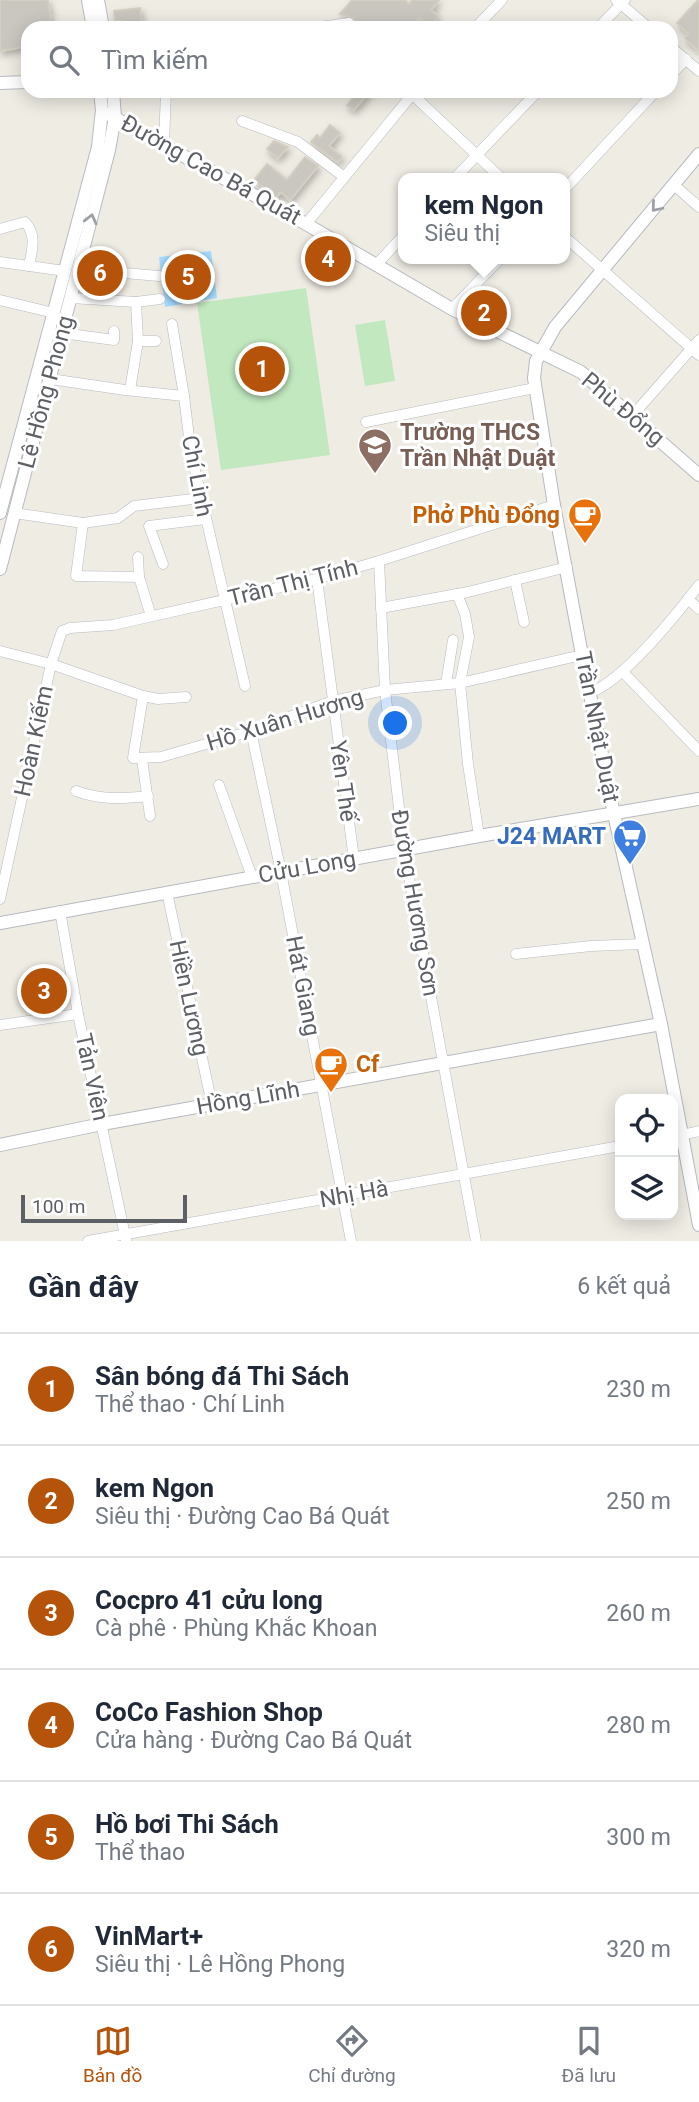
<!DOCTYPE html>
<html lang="vi">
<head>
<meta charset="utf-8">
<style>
	:root { --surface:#fff; --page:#f6f6f7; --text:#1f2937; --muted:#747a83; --line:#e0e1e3; --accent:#b45309 }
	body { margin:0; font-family:Roboto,sans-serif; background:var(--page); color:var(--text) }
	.controls { position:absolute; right:21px; bottom:21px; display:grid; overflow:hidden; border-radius:14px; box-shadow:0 4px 18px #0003 }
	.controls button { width:63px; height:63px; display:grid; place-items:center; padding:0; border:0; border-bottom:2px solid var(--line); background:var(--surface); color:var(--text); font:35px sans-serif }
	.scale { position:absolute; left:21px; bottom:18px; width:166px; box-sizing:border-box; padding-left:7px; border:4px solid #5c6065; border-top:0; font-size:19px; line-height:24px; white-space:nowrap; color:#5c6065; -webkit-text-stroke:5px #fff; paint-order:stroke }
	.you { position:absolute; left:396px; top:724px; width:24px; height:24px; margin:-18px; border:5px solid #fff; border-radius:50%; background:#1a73e8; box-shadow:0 0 0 10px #1a73e833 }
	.badge { display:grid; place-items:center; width:46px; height:46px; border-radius:50%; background:var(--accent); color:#fff; font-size:23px; font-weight:700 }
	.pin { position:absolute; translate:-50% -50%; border:4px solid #fff; box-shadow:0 2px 7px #0006 }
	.popup { position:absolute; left:398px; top:173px; width:172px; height:91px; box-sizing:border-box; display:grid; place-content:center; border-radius:14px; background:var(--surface); filter:drop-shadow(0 2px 5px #0005); font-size:23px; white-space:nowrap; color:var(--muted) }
	.popup b { font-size:26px; color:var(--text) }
	.popup::after { content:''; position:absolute; left:50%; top:100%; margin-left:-14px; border:14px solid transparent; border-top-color:var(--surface) }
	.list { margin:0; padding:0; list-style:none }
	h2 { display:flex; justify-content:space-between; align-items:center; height:91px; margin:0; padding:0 28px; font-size:30px }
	h2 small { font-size:23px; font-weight:400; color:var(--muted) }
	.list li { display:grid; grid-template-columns:46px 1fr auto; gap:21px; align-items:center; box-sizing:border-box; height:112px; padding:0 28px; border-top:2px solid var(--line) }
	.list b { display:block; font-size:26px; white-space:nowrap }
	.list p { margin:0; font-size:23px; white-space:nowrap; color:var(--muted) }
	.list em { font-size:23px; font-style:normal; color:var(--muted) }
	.icon { flex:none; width:38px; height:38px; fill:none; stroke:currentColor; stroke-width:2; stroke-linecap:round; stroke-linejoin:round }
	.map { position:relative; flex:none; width:699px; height:1241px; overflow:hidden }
	.search { position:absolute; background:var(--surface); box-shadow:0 4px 18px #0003; left:21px; right:21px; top:21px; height:77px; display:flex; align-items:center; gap:18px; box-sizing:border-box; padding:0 24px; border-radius:21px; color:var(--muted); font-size:26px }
	.sheet { height:763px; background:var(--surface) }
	nav { display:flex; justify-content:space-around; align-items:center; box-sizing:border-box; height:98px; border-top:2px solid var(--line); background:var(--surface); font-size:19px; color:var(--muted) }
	nav a { display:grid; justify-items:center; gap:4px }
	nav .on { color:var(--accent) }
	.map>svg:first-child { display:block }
	.green { fill:#c1e8bf }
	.water { fill:#a4dbff }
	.building { fill:#cac7c1; stroke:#d4cec2; stroke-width:2; filter:url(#shadow) }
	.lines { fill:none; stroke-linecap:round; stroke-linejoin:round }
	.minor-casing { stroke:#b6babf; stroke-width:11 }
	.tertiary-casing { stroke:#b6babf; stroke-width:14 }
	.secondary-casing { stroke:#b7bbc1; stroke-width:14 }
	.minor { stroke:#fff; stroke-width:10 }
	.tertiary { stroke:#fff; stroke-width:12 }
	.secondary { stroke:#fff; stroke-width:12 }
	.oneway { stroke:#9da0a3 }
	.labels { text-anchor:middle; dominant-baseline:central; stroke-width:6; stroke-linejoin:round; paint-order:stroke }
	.street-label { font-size:23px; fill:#5c6065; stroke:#fff }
	.education-label { font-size:23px; font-weight:bold; fill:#785e54; stroke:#fff; text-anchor:start }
	.food-label { font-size:23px; font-weight:bold; fill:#c56008; stroke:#fff; text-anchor:end }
	.shop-label { font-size:23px; font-weight:bold; fill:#366cbe; stroke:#fff; text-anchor:end }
</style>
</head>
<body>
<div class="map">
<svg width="699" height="1241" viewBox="0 0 699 1241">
	<defs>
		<filter id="shadow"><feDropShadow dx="2" dy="4" stdDeviation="3.5" flood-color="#0004"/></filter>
	</defs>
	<rect width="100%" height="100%" fill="#efece4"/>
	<g class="green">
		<polygon points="306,288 330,455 221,470 197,303"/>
		<polygon points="385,320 395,381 365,386 355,325"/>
	</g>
	<polygon class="water" points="211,251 217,298 165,307 159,257"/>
	<g class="building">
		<polygon points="0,0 48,0 52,28 28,28 28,46 0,51"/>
		<polygon points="352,0 405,0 409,4 412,0 439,0 431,10 438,17 429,27 419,18 410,28 403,28 397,22 391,28 357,28 354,18 340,14"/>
		<polygon points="698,0 699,0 699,51 685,38 689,34 677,23"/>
		<polygon points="140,8 142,28 122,28 121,21 115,21 114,11"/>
		<polygon points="359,91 370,91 354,110 347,105"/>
		<polygon points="330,125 340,133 329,146 342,157 337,162 311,142 317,135 320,138"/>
		<polygon points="274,141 288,147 278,158 267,149"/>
		<polygon points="305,157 318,166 290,200 281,192 276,197 254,180 267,164 287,180"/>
	</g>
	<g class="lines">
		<g class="minor-casing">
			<g id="minor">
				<polyline points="616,0 649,28"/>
				<polyline points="312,28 349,23 347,28"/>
				<polyline points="475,28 502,0"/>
				<polyline points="598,28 625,0"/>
				<polyline points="671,47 699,71"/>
				<polyline points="671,75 686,59"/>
				<polyline points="412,94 501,178"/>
				<polyline points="242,121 298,142 344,177"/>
				<polyline points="164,144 166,91"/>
				<polyline points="455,178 538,91"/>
				<polyline points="674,185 699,207"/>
				<polyline points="564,190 656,91"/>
				<polyline points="306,224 415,91"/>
				<path d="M0 229 25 222C37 235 32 250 29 266"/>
				<polyline points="564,236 699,355"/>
				<polyline points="0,262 65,271"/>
				<polyline points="376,265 404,235"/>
				<polyline points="78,269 159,276"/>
				<polyline points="71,298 136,302 160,299"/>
				<polyline points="0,300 54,313"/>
				<polyline points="452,309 500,259"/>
				<polyline points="172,324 184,396"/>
				<polyline points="62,333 114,340 114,331"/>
				<polyline points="138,341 156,341"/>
				<polyline points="50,379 125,390 184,396 191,453 245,686"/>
				<polyline points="130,390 138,341 136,302"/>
				<polyline points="633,415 699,340"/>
				<polyline points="366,422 535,388"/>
				<polyline points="14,513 83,523 118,518 134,506 201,498"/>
				<polyline points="83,523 76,576 139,577"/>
				<polyline points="138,557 139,577 151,616"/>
				<polyline points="379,561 385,690 404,850 476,1241"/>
				<polyline points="163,564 149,526 205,519"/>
				<polyline points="317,579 354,859"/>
				<polyline points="515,580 524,622"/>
				<polyline points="457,594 465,614 469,637 460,683 468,764 479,836"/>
				<polyline points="688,599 699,609"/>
				<polyline points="381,608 468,592 567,567"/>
				<polyline points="0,651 51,664 143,696 158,699 186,697"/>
				<polyline points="623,672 699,751"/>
				<polyline points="446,684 453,640"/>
				<path d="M591 692C624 680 676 615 699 585"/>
				<polyline points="143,696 133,758 161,757 251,731 333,701 385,690 460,683 582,655"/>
				<polyline points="251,731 281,872 351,1241"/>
				<polyline points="142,759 150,816"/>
				<polyline points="219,785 252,877"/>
				<path d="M76 791C101 800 122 799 148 796"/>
				<polyline points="167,892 212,1105"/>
				<polyline points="0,899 51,664 62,631 70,628 113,625 317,579 379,561 554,505"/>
				<polyline points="60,911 78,1014 126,1240"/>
				<polyline points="516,954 591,946 643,944"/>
				<polyline points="0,1025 78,1014"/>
				<polyline points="673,1137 699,1131"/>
				<polyline points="88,1241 620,1146"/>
			</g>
		</g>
		<g class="tertiary-casing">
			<g id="tertiary">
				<polyline points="108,114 306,224 452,309 581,372 699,475"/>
				<polyline points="699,154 555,327 536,361 534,378 554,505 582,655 614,814 661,1024 699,1225"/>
				<polyline points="0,923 479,836 699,799"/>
				<polyline points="0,1145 102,1124 661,1024"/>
			</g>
		</g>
		<g class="secondary-casing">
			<g id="secondary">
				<polyline points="88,0 93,28"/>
				<polyline points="98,0 103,28"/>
				<polyline points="0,83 28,82"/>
				<polyline points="0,513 98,147 102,110 100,91"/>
				<polyline points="0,569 109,150 115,117 113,91"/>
			</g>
		</g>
		<use href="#minor" class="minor"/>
		<use href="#tertiary" class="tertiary"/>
		<use href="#secondary" class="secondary"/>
	</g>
	<defs><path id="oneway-chevron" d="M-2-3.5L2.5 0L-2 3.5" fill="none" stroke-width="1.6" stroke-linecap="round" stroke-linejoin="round" transform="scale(1.75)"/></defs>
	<g class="oneway">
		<use href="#oneway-chevron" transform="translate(656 207) rotate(130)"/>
		<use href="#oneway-chevron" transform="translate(91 219) rotate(-76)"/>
	</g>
	<defs>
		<g id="school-pin" transform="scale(1.75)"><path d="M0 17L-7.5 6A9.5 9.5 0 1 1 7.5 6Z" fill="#8d6e63" stroke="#fff"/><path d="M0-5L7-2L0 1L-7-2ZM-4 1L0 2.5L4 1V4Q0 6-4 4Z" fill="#fff"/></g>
		<g id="cafe-pin" transform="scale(1.75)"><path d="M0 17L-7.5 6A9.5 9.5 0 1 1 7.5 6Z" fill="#e8710a" stroke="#fff"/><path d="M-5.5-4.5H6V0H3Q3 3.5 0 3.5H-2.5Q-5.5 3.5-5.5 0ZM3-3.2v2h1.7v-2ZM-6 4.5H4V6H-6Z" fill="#fff"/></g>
		<g id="supermarket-pin" transform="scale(1.75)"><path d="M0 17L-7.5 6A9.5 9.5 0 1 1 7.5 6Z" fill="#3f7fe0" stroke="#fff"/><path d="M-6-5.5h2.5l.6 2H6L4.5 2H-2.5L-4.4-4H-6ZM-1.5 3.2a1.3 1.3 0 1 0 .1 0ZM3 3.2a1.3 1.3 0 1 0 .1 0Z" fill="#fff"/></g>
	</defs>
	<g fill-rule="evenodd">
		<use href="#school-pin" x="375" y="445"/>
		<use href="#cafe-pin" x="585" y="515"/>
		<use href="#supermarket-pin" x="630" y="836"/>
		<use href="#cafe-pin" x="331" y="1064"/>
	</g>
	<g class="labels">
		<g class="street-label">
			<text transform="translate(211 170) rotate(29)">Đường Cao Bá Quát</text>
			<text transform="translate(46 392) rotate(-75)">Lê Hồng Phong</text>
			<text transform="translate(623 409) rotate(40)">Phù Đổng</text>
			<text transform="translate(197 476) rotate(79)">Chí Linh</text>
			<text transform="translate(293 583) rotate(-14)">Trần Thị Tính</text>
			<text transform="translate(285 720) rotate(-17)">Hồ Xuân Hương</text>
			<text transform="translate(597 727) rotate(79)">Trần Nhật Duật</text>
			<text transform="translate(34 741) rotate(-78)">Hoàn Kiếm</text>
			<text transform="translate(343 781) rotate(82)">Yên Thế</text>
			<text transform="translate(307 867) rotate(-10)">Cửu Long</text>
			<text transform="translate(415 903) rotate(80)">Đường Hương Sơn</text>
			<text transform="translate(303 986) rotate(79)">Hát Giang</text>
			<text transform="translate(189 998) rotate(78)">Hiền Lương</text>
			<text transform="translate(92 1077) rotate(78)">Tản Viên</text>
			<text transform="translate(248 1098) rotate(-10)">Hồng Lĩnh</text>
			<text transform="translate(354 1194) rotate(-10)">Nhị Hà</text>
		</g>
		<g class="education-label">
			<text x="400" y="432">Trường THCS<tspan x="400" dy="26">Trần Nhật Duật</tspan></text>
		</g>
		<g class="food-label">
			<text x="560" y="515">Phở Phù Đổng</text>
			<text x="356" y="1064" text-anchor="start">Cf</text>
		</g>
		<g class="shop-label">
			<text x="606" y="836">J24 MART</text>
		</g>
	</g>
</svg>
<div class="controls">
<button><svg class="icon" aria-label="locate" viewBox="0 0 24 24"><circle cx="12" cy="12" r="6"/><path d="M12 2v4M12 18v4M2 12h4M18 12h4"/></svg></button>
<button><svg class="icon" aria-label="layers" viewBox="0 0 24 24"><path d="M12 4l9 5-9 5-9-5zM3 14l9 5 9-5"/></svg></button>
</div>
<div class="scale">100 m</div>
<div class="you"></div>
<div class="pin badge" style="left:262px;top:369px">1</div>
<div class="pin badge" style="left:484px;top:313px">2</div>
<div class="popup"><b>kem Ngon</b>Siêu thị</div>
<div class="pin badge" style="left:44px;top:991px">3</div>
<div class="pin badge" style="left:328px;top:259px">4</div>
<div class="pin badge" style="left:188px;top:277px">5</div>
<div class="pin badge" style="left:100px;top:273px">6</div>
<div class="search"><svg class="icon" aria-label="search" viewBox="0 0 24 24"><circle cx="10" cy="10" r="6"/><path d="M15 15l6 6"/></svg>Tìm kiếm</div>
</div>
<section class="sheet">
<h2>Gần đây<small>6 kết quả</small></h2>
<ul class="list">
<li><span class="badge">1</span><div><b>Sân bóng đá Thi Sách</b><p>Thể thao · Chí Linh</p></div><em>230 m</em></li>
<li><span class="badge">2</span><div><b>kem Ngon</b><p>Siêu thị · Đường Cao Bá Quát</p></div><em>250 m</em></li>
<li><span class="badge">3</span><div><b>Cocpro 41 cửu long</b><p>Cà phê · Phùng Khắc Khoan</p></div><em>260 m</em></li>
<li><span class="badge">4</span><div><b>CoCo Fashion Shop</b><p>Cửa hàng · Đường Cao Bá Quát</p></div><em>280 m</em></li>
<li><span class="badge">5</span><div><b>Hồ bơi Thi Sách</b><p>Thể thao</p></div><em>300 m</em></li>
<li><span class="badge">6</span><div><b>VinMart+</b><p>Siêu thị · Lê Hồng Phong</p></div><em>320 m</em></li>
</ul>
</section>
<nav>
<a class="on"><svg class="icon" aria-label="map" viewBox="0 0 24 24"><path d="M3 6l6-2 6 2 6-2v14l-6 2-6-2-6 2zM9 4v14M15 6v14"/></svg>Bản đồ</a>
<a><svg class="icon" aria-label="directions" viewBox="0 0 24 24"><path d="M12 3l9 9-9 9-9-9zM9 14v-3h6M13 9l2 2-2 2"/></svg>Chỉ đường</a>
<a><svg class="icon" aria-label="saved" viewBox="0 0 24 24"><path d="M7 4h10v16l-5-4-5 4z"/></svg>Đã lưu</a>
</nav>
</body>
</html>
